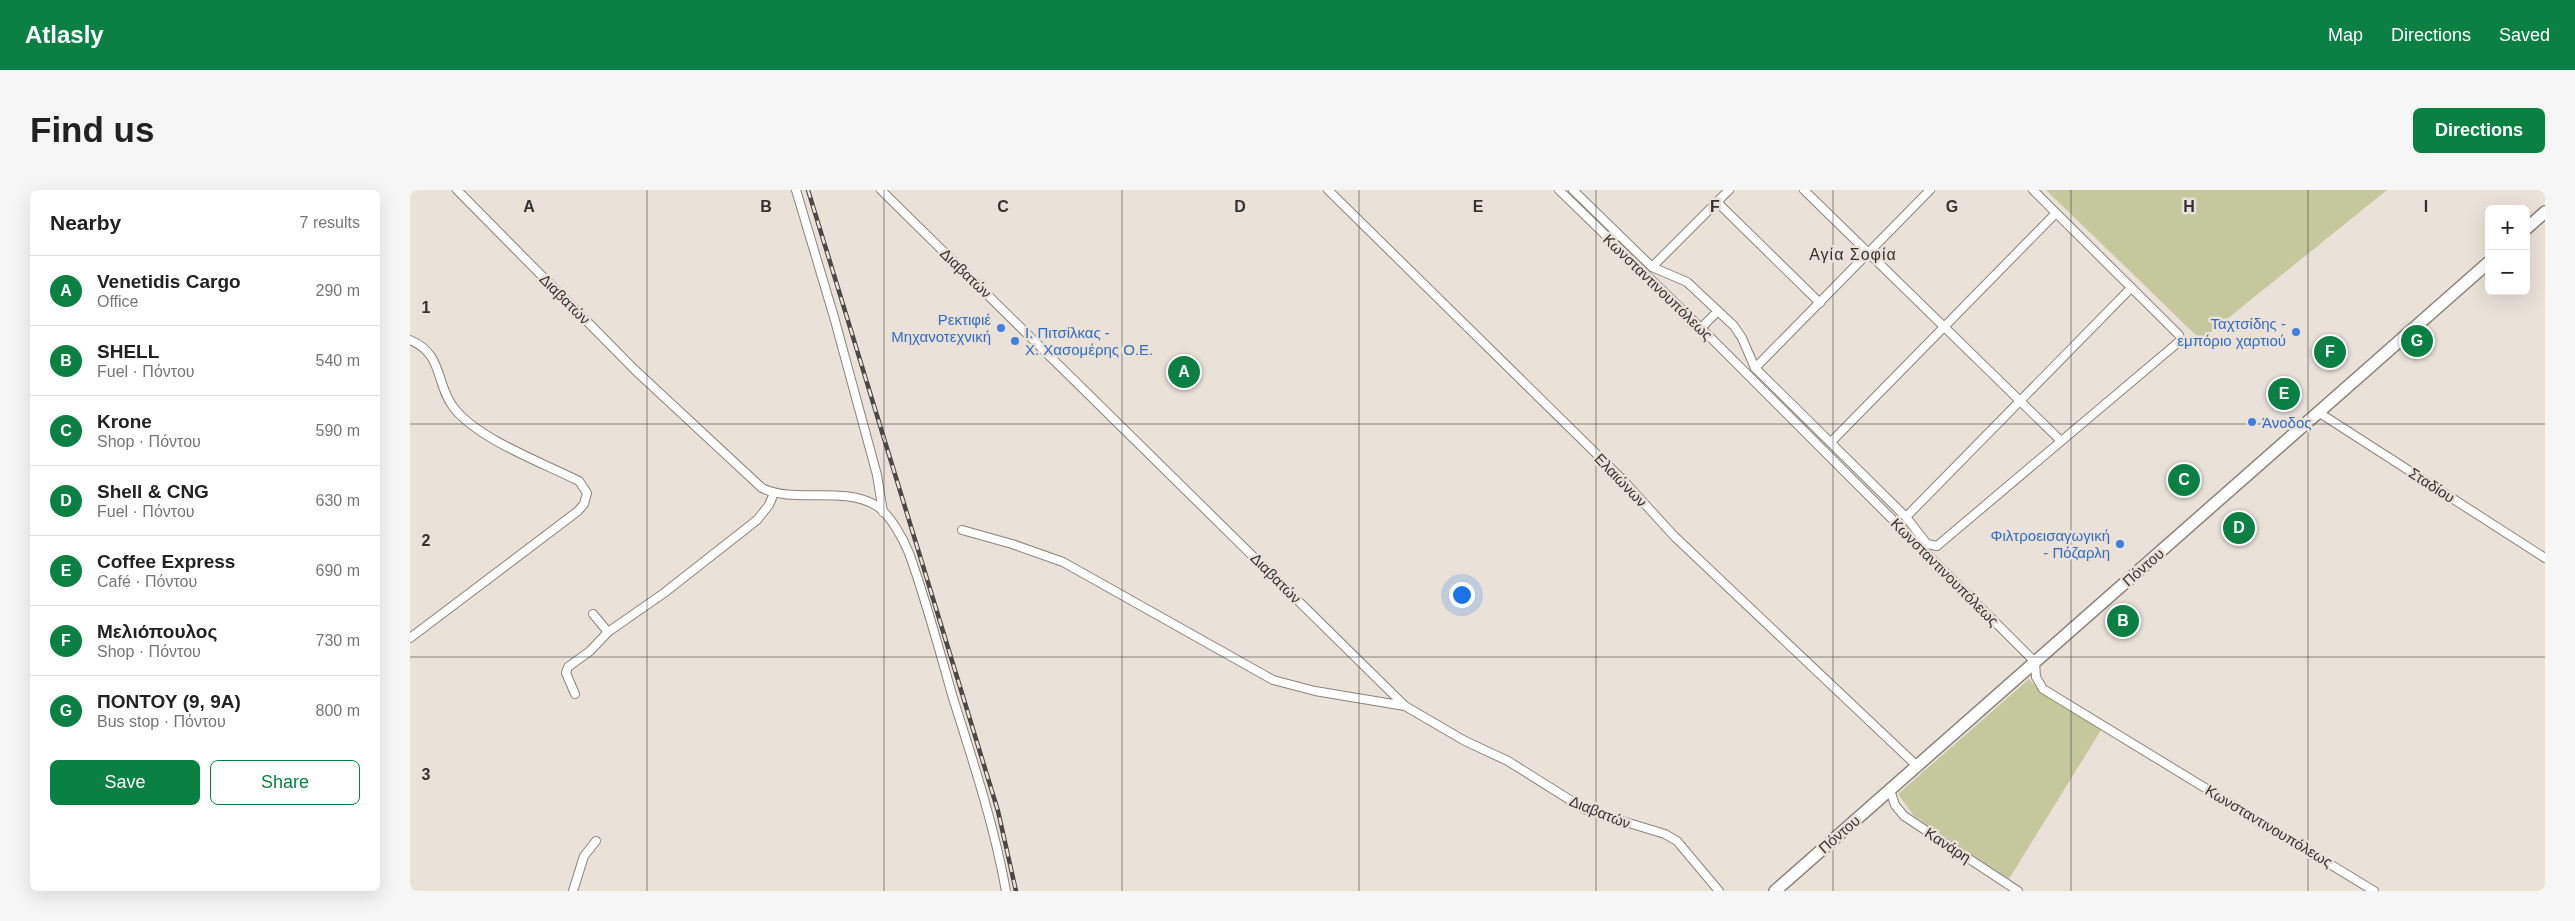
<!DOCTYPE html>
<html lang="en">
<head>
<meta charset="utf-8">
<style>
	:root { --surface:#fff; --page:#f6f6f6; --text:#222; --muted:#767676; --line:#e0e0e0; --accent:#0b8043 }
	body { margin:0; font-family:Helvetica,sans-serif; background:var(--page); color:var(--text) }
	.controls { position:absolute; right:15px; top:15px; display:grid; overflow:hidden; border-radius:8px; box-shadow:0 5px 20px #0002 }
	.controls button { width:45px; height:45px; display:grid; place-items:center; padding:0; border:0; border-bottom:1px solid var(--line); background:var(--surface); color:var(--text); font:25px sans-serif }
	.you { position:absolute; left:1051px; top:404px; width:18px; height:18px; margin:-12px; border:4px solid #fff; border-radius:50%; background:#1a73e8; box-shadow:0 0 0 8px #1a73e833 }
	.badge { display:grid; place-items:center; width:32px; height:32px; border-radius:50%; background:var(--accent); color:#fff; font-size:16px; font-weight:700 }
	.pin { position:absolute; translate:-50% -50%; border:2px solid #fff; box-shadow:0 1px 5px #0006 }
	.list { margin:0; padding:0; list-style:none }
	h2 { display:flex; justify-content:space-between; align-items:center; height:65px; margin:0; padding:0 20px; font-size:21px }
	h2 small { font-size:16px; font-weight:400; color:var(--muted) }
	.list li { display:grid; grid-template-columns:32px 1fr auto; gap:15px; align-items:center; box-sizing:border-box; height:70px; padding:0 20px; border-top:1px solid var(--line) }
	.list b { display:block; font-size:19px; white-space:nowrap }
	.list p { margin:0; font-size:16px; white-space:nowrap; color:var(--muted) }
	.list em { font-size:16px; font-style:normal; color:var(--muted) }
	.actions { display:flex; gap:10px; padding:15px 20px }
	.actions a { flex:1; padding:11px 0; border:1px solid var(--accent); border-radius:8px; text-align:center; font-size:18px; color:var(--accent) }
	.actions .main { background:var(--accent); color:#fff }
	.map { position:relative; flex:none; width:2135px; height:701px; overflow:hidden; border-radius:8px }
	header { display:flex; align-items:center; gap:30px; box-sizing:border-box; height:70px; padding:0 25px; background:var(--accent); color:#fff }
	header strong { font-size:24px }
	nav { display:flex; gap:28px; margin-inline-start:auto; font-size:18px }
	.intro { display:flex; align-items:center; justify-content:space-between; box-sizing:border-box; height:120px; padding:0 30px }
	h1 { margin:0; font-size:35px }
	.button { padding:12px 22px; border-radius:8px; background:var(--accent); color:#fff; font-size:18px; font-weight:700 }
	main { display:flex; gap:30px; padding:0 30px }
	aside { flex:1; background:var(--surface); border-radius:8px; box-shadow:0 5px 20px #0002 }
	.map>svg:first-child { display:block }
	.green { fill:#c5c89c }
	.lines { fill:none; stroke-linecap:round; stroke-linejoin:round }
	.street-casing { stroke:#8a837b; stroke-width:10 }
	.secondary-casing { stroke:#8a837b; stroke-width:14 }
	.street { stroke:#fff; stroke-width:8 }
	.secondary { stroke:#fff; stroke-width:11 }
	.rail-casing { stroke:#4c4845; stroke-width:4.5 }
	.rail { stroke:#eae2d9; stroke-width:2.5; stroke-dasharray:8; stroke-linecap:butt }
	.grid { fill:none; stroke:#35322f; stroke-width:1; stroke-opacity:0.55 }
	.shop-dot { fill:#3f7fe0; stroke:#eae2d9; stroke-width:2 }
	.labels { text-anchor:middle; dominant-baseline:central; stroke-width:5; stroke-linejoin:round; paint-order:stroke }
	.street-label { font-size:15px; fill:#35322f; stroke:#eae2d9 }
	.shop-label { font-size:15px; fill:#366cbe; stroke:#eae2d9; text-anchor:end }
	.neighbourhood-label { font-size:16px; letter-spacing:1px; fill:#35322f; stroke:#eae2d9 }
	.grid-label { font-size:16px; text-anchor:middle; font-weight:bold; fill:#35322f; stroke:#eae2d9; stroke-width:5; stroke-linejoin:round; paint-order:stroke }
</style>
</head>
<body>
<header>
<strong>Atlasly</strong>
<nav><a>Map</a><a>Directions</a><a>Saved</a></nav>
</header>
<div class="intro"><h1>Find us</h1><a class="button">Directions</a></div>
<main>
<aside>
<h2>Nearby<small>7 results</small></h2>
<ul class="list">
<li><span class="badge">A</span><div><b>Venetidis Cargo</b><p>Office</p></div><em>290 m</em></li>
<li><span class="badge">B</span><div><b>SHELL</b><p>Fuel · Πόντου</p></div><em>540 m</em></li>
<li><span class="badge">C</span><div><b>Krone</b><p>Shop · Πόντου</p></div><em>590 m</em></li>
<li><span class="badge">D</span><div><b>Shell &amp; CNG</b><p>Fuel · Πόντου</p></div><em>630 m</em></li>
<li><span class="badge">E</span><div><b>Coffee Express</b><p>Café · Πόντου</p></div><em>690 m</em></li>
<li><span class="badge">F</span><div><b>Μελιόπουλος</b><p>Shop · Πόντου</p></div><em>730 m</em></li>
<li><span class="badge">G</span><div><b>ΠΟΝΤΟΥ (9, 9Α)</b><p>Bus stop · Πόντου</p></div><em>800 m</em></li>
</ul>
<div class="actions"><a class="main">Save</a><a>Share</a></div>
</aside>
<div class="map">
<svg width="2135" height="701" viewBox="0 0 2135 701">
	<rect width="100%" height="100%" fill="#eae2d9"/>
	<g class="green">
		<polygon points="1636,0 1977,0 1791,150"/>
		<polygon points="1619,489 1633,504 1691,540 1599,689 1504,626 1488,604"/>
	</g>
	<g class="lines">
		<g class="street-casing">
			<g id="street">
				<path d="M47 0 226 181 352 298C385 314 432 295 467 316 480 325 493 348 499 363 516 410 529 459 543 508 563 571 584 635 596 701"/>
				<polyline points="386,0 424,127 467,285 473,322"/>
				<polyline points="471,0 995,516 1055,551 1098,571 1176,620 1255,644 1267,651 1309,701"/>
				<polyline points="918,0 1212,289 1264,346 1507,576"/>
				<polyline points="1149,0 1291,138 1625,472 1626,487 1633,499 1964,701"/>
				<polyline points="1163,0 1242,77 1277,92 1324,136 1332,148 1345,178 1496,327 1517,354 1527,356 1771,150 1769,145 1623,0"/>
				<polyline points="1394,0 1651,251"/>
				<polyline points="1307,12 1410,113"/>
				<polyline points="1242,77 1319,0"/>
				<polyline points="1291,138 1308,121"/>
				<path d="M0 150C34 164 25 194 44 218 68 249 133 273 169 291L177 303 174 314 168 321 0 448"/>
				<polyline points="1345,178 1520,0"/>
				<polyline points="1908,222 2135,368"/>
				<polyline points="1421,252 1646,23"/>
				<polyline points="1496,327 1721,98"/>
				<polyline points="552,340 602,354 653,372 863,490 905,501 995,516"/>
				<polyline points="183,424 198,442"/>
				<polyline points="165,504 156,483 158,477 180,461 198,442 254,403 347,330 359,315 364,303"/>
				<polyline points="1480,600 1485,615 1494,626 1608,701"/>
				<polyline points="163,701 174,666 186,651"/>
			</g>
		</g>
		<g class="secondary-casing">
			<g id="secondary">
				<polyline points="2116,39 2135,22"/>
				<polyline points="1365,701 2079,72"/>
			</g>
		</g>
		<use href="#street" class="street"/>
		<use href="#secondary" class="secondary"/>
		<g class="rail-casing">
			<polyline id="rail" points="398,0 588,621 606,701"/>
		</g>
		<use href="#rail" class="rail"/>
	</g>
	<path class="grid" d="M237 0V701M474 0V701M712 0V701M949 0V701M1186 0V701M1423 0V701M1661 0V701M1898 0V701M0 234H2135M0 467H2135"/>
	<g class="shop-dot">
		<circle cx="591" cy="138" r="5"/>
		<circle cx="1886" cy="142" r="5"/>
		<circle cx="605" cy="151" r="5"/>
		<circle cx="1842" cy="232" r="5"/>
		<circle cx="1710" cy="354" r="5"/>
	</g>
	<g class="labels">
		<g class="street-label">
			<text transform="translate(556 83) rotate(44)">Διαβατών</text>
			<text transform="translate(1248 97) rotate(44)">Κωνσταντινουπόλεως</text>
			<text transform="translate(155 109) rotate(45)">Διαβατών</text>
			<text transform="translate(1211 290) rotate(46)">Ελαιώνων</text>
			<text transform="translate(2022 295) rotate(33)">Σταδίου</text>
			<text transform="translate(1733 377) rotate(-41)">Πόντου</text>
			<text transform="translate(1535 382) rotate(45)">Κωνσταντινουπόλεως</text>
			<text transform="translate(866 388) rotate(45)">Διαβατών</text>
			<text transform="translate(1190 622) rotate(22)">Διαβατών</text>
			<text transform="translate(1859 636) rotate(31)">Κωνσταντινουπόλεως</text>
			<text transform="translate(1429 644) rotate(-41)">Πόντου</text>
			<text transform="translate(1538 655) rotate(33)">Κανάρη</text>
		</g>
		<g class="shop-label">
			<text x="581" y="129">Ρεκτιφιέ<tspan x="581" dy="17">Μηχανοτεχνική</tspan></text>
			<text x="1876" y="133">Ταχτσίδης -<tspan x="1876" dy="17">εμπόριο χαρτιού</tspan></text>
			<text x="615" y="142" text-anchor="start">Ι. Πιτσίλκας -<tspan x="615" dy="17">Χ. Χασομέρης Ο.Ε.</tspan></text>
			<text x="1852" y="232" text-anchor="start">Άνοδος</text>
			<text x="1700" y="345">Φιλτροεισαγωγική<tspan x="1700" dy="17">- Πόζαρλη</tspan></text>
		</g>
		<g class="neighbourhood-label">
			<text x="1443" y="64">Αγία Σοφία</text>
		</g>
	</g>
	<g class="grid-label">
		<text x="119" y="22">A</text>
		<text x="356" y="22">B</text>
		<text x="593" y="22">C</text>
		<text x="830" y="22">D</text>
		<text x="1068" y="22">E</text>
		<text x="1305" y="22">F</text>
		<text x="1542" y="22">G</text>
		<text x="1779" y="22">H</text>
		<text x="2016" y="22">I</text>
		<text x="16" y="123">1</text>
		<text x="16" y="356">2</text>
		<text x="16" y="590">3</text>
	</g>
</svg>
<div class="controls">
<button>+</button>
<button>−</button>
</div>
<div class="you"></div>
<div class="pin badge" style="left:774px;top:182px">A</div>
<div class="pin badge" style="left:1713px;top:431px">B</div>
<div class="pin badge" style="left:1774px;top:290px">C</div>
<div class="pin badge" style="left:1829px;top:338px">D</div>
<div class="pin badge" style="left:1874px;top:204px">E</div>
<div class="pin badge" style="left:1920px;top:162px">F</div>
<div class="pin badge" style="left:2007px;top:151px">G</div>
</div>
</main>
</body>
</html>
